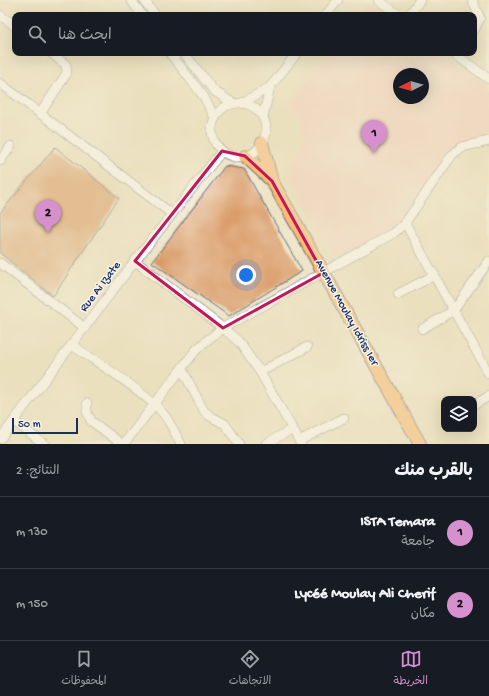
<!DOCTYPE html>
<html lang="ar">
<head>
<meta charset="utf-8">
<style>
	:root { --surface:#171b24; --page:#242831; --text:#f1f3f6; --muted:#9ea1a6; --line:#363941; --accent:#d690ce }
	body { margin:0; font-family:"Gochi Hand","Playpen Sans Arabic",sans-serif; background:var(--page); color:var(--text); direction:rtl }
	.controls { position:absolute; right:12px; bottom:12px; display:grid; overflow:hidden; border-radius:8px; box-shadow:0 4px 16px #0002 }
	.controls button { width:36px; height:36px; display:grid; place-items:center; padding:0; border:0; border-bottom:1px solid var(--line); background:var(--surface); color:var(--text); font:20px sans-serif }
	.compass { position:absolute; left:393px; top:68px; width:36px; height:36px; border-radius:50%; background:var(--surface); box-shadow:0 4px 16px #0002; rotate:265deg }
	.scale { position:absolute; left:12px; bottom:10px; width:66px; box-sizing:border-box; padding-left:4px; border:2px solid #1b2f5e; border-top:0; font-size:11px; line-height:14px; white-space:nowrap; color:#1b2f5e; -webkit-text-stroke:3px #f7f3e8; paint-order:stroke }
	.you { position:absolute; left:246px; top:275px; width:14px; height:14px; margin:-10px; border:3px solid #fff; border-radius:50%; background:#1a73e8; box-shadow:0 0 0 6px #1a73e833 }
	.badge { display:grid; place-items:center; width:26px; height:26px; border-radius:50%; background:var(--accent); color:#111; font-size:13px; font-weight:700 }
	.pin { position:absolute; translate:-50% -33px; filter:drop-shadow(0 1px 2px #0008) }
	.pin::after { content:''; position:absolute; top:21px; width:14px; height:12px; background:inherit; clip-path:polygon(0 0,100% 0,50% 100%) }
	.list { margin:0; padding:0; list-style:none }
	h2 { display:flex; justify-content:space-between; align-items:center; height:52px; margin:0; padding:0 16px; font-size:17px }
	h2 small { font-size:13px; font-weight:400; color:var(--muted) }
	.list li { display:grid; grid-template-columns:26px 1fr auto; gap:12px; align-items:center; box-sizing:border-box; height:72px; padding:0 16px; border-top:1px solid var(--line) }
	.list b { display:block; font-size:15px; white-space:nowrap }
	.list p { margin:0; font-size:13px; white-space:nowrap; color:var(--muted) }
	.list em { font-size:13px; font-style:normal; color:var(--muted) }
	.icon { flex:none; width:22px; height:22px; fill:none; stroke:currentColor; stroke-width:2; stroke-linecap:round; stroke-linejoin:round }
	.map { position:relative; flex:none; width:489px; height:444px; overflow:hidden; direction:ltr }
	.search { position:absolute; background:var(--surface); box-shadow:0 4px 16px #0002; left:12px; right:12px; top:12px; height:44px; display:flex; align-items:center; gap:10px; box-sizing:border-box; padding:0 14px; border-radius:8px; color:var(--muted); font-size:15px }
	.sheet { height:196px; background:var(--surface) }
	nav { display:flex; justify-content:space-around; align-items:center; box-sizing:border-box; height:56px; border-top:1px solid var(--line); background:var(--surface); font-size:11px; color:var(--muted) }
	nav a { display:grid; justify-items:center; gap:2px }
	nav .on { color:var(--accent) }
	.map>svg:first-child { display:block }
	.built { fill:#f6d1c5; fill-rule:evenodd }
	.building { fill:#d8945d }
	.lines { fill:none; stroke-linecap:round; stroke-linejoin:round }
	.minor-casing { stroke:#646d7f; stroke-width:10 }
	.major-casing { stroke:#646d7f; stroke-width:14 }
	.minor { stroke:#fff; stroke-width:9 }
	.major { stroke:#ffbb71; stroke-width:12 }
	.marked { fill:none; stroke:#c2185b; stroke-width:3; stroke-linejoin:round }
	.labels { text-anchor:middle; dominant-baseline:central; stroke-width:3; stroke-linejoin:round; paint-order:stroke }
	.street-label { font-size:12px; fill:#1b2f5e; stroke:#f7f3e8 }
</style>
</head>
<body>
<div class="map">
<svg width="489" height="444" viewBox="0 0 489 444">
	<rect width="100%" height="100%" fill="#f7f3e8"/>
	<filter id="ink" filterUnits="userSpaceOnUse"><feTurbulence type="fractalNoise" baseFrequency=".025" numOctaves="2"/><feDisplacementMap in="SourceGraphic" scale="8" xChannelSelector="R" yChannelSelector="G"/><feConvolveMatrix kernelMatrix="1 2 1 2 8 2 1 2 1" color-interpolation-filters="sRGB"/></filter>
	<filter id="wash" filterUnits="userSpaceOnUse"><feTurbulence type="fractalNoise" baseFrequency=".012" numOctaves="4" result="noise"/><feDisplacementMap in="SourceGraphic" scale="16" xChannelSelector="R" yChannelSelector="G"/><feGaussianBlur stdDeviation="0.9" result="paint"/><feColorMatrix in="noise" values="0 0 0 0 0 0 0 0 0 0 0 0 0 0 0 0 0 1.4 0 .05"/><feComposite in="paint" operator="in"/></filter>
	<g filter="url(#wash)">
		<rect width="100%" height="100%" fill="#ebe0bd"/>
		<g class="built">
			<polygon points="369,2 387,15 358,15"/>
			<path d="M329 53H442L481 81 489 92V134L453 147 399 224 336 258 288 175 303 145 305 135 300 118 290 104ZM399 74H423V98H399Z"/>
		</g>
		<g id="blocks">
			<g class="building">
				<polygon points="55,147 119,198 53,296 0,253 0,213"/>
				<polygon points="225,166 244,169 302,271 229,316 152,262"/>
			</g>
		</g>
	</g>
	<g filter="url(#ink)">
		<use href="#blocks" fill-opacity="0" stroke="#646d7f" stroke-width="1"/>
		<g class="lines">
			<g class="minor-casing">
				<g id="minor">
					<polyline points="131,0 142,15"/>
					<polyline points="144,0 155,15"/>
					<polyline points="378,0 399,15"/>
					<polyline points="472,0 480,18 474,30"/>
					<polyline points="0,15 15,26"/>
					<polyline points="326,15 338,0"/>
					<polyline points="409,15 420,0"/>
					<polyline points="170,53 204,97 215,118"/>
					<polyline points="184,53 214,91 233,103"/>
					<polyline points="453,53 489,79"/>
					<polyline points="0,83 172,214"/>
					<polyline points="242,103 270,87 297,53"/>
					<circle cx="239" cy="130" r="27"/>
					<polyline points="40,114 67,73 66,65 51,53"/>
					<polyline points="263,118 270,87"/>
					<polyline points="0,161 11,146"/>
					<polyline points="405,223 489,374"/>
					<polyline points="135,261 223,328 239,342 260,372 301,444"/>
					<polyline points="0,263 85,328"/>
					<polyline points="398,294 435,275"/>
					<polyline points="422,329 454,310 489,261"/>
					<path d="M72 345C99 364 138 387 160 410 169 419 175 433 181 444"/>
					<polyline points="182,369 204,411 210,416 225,424 239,444"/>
					<polyline points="260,372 307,347"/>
					<polyline points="87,403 87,412 91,421 122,444"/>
					<polyline points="474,405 489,396"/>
					<polyline points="14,421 44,444"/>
					<polyline points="0,439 135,261 222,151"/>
					<polyline points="299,441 344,418"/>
					<polyline points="124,444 195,351 206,341 223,328 394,233 405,223 452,155 462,147 489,141"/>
					<polyline points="266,444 292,429"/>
				</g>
			</g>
			<g class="major-casing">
				<g id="major">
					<polyline points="262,143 272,181 420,444"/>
					<polyline points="245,156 272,181"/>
				</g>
			</g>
			<use href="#minor" class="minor"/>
			<use href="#major" class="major"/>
		</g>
	</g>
	<path d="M0 0H489V444H0ZM222 151 245 156 272 181 323 273 223 328 135 261Z" fill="#ebe0bd" fill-opacity=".55" fill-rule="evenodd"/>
	<path class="marked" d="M222 151 245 156 272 181 323 273 223 328 135 261Z"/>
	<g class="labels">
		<g class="street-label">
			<text transform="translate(101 287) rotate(-53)">Rue Ai Izate</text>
			<text transform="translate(346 313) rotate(61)">Avenue Moulay Idriss Ier</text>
		</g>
	</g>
</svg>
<div class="controls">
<button><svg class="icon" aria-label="layers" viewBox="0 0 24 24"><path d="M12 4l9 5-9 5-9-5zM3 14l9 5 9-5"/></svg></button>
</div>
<svg class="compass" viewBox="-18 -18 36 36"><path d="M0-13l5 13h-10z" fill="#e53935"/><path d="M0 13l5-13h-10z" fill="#9ea1a6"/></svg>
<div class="scale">50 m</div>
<div class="you"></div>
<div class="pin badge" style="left:374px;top:153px">1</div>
<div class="pin badge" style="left:48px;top:233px">2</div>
<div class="search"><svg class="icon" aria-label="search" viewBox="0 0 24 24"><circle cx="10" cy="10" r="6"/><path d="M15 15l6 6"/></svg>ابحث هنا</div>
</div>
<section class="sheet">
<h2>بالقرب منك<small>النتائج: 2</small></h2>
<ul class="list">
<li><span class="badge">1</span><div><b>ISTA Temara</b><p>جامعة</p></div><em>130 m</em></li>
<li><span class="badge">2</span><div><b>Lycéé Moulay Ali Cherif</b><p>مكان</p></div><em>150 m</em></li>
</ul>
</section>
<nav>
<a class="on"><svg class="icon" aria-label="map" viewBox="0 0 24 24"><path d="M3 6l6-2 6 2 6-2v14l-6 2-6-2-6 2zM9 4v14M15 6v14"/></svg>الخريطة</a>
<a><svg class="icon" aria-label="directions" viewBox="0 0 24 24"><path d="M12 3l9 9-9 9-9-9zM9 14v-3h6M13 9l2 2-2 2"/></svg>الاتجاهات</a>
<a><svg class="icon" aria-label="saved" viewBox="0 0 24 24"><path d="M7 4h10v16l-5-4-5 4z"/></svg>المحفوظات</a>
</nav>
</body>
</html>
